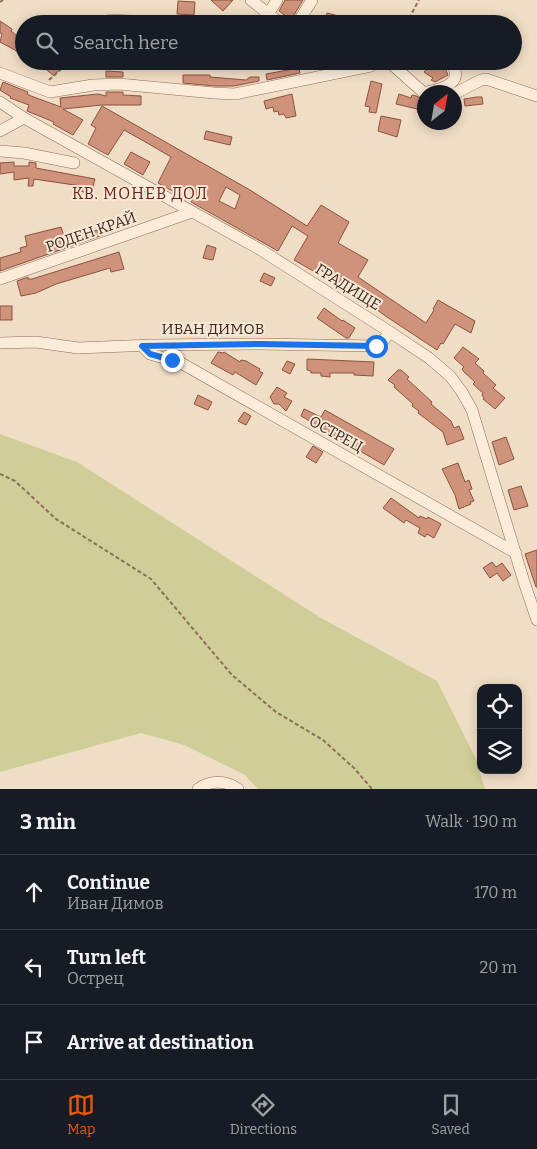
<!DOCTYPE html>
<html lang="en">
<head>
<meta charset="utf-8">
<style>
	:root { --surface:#171b24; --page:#20242c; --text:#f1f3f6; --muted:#9ea1a6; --line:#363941; --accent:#ea580c }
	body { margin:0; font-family:Bitter,serif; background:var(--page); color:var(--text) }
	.controls { position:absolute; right:15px; bottom:15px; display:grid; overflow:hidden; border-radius:10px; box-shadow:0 2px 12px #0003 }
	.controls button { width:45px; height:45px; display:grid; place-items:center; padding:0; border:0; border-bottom:1px solid var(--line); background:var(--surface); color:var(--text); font:25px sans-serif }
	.compass { position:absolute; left:417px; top:85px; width:45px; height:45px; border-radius:50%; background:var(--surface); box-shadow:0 2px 12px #0003; rotate:31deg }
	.stop { position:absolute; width:15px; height:15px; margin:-11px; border:4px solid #1a73e8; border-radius:50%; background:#fff }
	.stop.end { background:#1a73e8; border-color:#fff; box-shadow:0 1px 5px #0008 }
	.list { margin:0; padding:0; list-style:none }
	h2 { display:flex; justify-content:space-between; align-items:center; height:65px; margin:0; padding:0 20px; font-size:21px }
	h2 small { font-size:16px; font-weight:400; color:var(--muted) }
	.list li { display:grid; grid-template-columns:32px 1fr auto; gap:15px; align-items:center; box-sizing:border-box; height:75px; padding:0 20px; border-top:1px solid var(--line) }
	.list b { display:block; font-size:19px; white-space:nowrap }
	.list p { margin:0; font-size:16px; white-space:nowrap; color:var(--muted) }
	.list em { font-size:16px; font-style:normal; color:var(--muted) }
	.icon { flex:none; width:28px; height:28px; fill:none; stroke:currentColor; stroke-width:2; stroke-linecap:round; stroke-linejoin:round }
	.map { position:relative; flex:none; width:537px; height:789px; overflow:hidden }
	.search { position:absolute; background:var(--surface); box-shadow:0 2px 12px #0003; left:15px; right:15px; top:15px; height:55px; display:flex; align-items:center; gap:12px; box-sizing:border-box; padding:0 18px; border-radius:28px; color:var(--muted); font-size:19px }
	.sheet { height:290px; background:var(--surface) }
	nav { display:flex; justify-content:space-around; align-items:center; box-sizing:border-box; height:70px; border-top:1px solid var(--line); background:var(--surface); font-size:14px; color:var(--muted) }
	nav a { display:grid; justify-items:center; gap:2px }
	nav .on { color:var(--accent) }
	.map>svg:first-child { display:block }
	.green { fill:#cfce98 }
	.building { fill:#cf927a; stroke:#8c533f; fill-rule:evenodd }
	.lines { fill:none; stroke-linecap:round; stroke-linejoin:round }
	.minor-casing { stroke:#8c6e5a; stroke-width:12 }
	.path { stroke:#8c6e5a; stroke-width:2; stroke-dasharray:4 2.5; stroke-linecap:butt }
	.minor { stroke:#faecd9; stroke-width:11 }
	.route { stroke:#1a73e8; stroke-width:6 }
	.labels { text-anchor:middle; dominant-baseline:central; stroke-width:4; stroke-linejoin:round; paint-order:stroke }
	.street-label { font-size:15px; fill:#3b291f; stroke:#f7e8d5 }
	.neighbourhood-label { font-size:16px; letter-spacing:1px; fill:#69221c; stroke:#f7e8d5 }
</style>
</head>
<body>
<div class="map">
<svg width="537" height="789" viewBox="0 0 537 789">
	<rect width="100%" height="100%" fill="#f0ddc5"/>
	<polygon class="green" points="0,434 77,462 321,618 437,681 476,759 485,789 258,789 245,775 184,745 141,733 0,772"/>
	<g class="building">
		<polygon points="211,0 233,0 223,11"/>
		<polygon points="285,0 303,0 291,20 279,11"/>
		<polygon points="178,1 195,2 194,15 177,14"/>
		<polygon points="327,13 358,21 358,24 324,24"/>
		<polygon points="0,21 12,29 11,31 21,39 20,40 24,43 24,55 0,42 2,34 0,33"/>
		<polygon points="36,61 48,61 59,70 54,76"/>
		<polygon points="414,61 442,61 448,75 435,82 431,80 433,78 424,72 426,70"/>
		<polygon points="299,68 300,73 267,80 266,74"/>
		<polygon points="106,71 123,72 123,77 106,77"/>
		<polygon points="183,75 210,75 210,77 246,80 250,77 259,77 259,81 234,86 215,86 183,83"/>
		<polygon points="371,81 382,84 376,113 369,112 370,107 365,106"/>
		<polygon points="3,82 28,92 27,94 31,96 61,107 60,98 98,94 106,96 106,92 123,92 123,95 141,96 141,105 102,105 63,109 83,120 73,135 53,124 54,122 27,111 29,105 10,98 11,97 0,90"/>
		<polygon points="292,94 296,116 286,118 284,114 279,115 278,111 274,112 273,107 266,109 264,101"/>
		<polygon points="399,94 411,98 412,95 416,96 424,100 424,115 418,113 417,109 396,104"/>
		<polygon points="477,97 482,97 483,104 465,106 464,99"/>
		<path d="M102 106 250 190 307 226 321 205 349 222 338 243 368 260 358 277 426 323 434 310 433 309 438 300 475 321 471 333 455 324 443 344 441 343 437 350 387 317 352 292 328 279 329 276 318 268 315 272 294 260 308 236 292 226 278 251 191 202 196 194 183 186 178 194 158 183 171 157 149 144 124 130 108 155 88 144 96 128 91 125ZM226 187 240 195 235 209 219 201Z"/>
		<polygon points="381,116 401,120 397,137 378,131"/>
		<polygon points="206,131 232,137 230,145 204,139"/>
		<polygon points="131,152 150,162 143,175 124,164"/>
		<polygon points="14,162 14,166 29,166 29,162 36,163 36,168 95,179 91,194 80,191 81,186 34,179 33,186 28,186 29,178 14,180 14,172 0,174 0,163"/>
		<polygon points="61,227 65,239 101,229 103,235 0,271 0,258 21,252 20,248 27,246 25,236"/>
		<polygon points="207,245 216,248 213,260 203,258"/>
		<polygon points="119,252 124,269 111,272 110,268 56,284 36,293 21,296 17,281 28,277 28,279 32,279"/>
		<polygon points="264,273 275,278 271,286 260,281"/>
		<rect x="0" y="306" width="12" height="14"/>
		<polygon points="324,308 342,321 343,320 355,328 349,338 346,338 317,318"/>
		<polygon points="463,347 479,359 475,363 484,371 483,373 496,385 493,388 505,398 495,409 483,399 484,398 482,395 483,393 473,384 475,382 464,372 462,369 464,367 454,358"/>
		<polygon points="218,352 223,353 224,352 240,362 241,360 246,361 260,369 259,371 263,373 256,385 235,372 233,375 211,363"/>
		<polygon points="307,359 374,362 373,376 354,375 354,373 330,373 330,377 321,376 321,373 311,373 311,371 307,370"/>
		<polygon points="287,361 295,364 290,374 282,370"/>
		<polygon points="398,370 401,370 409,377 407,379 432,402 431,404 451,421 454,428 459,426 464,439 447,445 443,432 418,413 419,411 412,406 413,404 394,387 395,385 388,380"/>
		<polygon points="277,387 287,393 284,397 292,401 286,411 279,404 274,404 270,397"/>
		<polygon points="198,395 212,402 208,410 194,404"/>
		<polygon points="304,409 321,417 325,410 394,449 384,465 301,416"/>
		<polygon points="244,412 251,416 246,425 238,421"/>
		<polygon points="506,437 514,459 499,465 492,442"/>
		<polygon points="313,446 323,452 316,463 306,457"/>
		<polygon points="458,463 465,482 469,480 472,489 469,490 474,501 470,502 471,504 459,509 455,495 442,469"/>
		<polygon points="521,486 528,506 514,510 508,490"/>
		<polygon points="391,498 419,518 420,516 427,519 428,517 441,524 434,538 427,534 425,537 418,533 420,528 406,520 404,523 383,508"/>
		<polygon points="537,550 537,587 536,587 525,554"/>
		<polygon points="492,562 496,567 502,563 511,575 503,581 497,573 490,578 483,568"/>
	</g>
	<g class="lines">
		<g class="minor-casing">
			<g id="minor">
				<polyline points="251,0 281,24"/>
				<polyline points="268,14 277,0"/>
				<polyline points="110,20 198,24"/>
				<polyline points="297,24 312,0"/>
				<polyline points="388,61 424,93"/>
				<polyline points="0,73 50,92 93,85 119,84 214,93 235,94 371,66 376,61"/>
				<path d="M427 92C444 89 467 81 449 61"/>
				<polyline points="454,94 481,80 486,79 537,96"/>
				<polyline points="0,102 24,118 261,250 390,332 429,358 450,376 462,392 472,410 524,582 537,620"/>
				<polyline points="0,131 24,118"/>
				<polyline points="0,151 24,153 74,163"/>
				<polyline points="0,279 192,212"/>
				<polyline points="0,343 36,342 78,348 152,345 260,344 376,346 382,342 390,332"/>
				<polyline points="142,346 150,354 181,363 516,553"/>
				<path d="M198 789C210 780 226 780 238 789"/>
			</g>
		</g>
		<g class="path">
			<polyline points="0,2 3,0"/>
			<polyline points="406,24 419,0"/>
			<polyline points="49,80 70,61"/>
			<polyline points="0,474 15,481 56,519 151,579 232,675 276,712 323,740 354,768 372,789"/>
		</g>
		<use href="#minor" class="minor"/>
	</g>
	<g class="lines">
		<polyline class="route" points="172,360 150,354 142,346 260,344 376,346"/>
	</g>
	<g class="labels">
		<g class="street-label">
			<text transform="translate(91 232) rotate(-19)">РОДЕН КРАЙ</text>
			<text transform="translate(348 287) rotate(32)">ГРАДИЩЕ</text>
			<text x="213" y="329">ИВАН ДИМОВ</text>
			<text transform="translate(336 434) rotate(29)">ОСТРЕЦ</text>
		</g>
		<g class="neighbourhood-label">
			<text x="140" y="193">КВ. МОНЕВ ДОЛ</text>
		</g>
	</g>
</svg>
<div class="controls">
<button><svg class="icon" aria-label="locate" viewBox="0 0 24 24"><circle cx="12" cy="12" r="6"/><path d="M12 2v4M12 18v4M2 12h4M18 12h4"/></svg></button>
<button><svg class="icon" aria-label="layers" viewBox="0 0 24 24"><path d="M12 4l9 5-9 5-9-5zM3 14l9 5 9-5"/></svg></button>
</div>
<svg class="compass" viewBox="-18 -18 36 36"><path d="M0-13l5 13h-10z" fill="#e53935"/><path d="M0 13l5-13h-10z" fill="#9ea1a6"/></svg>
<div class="stop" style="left:376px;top:346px"></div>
<div class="stop end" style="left:172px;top:360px"></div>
<div class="search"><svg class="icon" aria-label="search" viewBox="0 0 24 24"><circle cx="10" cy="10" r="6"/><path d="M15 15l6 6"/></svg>Search here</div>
</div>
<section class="sheet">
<h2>3 min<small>Walk · 190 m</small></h2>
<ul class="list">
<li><svg class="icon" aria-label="ahead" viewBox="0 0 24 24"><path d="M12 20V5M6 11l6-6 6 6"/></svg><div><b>Continue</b><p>Иван Димов</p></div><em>170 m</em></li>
<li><svg class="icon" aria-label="left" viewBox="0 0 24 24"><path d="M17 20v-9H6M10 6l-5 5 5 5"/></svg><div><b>Turn left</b><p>Острец</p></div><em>20 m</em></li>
<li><svg class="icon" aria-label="arrive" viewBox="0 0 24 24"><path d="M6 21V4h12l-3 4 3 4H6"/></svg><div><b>Arrive at destination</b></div></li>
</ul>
</section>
<nav>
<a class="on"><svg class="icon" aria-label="map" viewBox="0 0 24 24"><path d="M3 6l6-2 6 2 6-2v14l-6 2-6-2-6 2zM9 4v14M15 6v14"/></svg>Map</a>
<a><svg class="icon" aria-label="directions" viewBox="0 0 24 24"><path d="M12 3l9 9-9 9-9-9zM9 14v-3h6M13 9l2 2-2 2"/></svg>Directions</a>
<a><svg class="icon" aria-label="saved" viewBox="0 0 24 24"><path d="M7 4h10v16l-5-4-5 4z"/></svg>Saved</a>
</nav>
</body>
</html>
